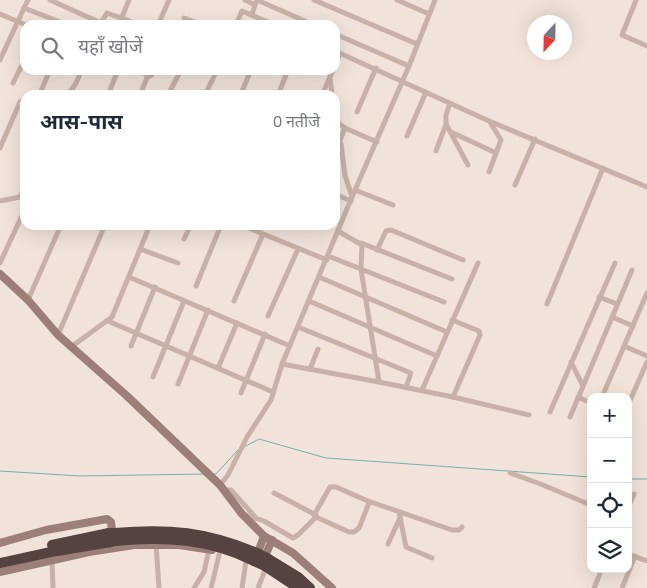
<!DOCTYPE html>
<html lang="hi">
<head>
<meta charset="utf-8">
<style>
	:root { --surface:#fff; --page:#f2f2f3; --text:#1f2937; --muted:#747a83; --line:#e0e1e3 }
	body { margin:0; font-family:"Exo 2","Noto Sans Devanagari",sans-serif; background:var(--page); color:var(--text) }
	.controls { position:absolute; right:15px; bottom:15px; display:grid; overflow:hidden; border-radius:10px; box-shadow:0 5px 20px #0002 }
	.controls button { width:45px; height:45px; display:grid; place-items:center; padding:0; border:0; border-bottom:1px solid var(--line); background:var(--surface); color:var(--text); font:25px sans-serif }
	.compass { position:absolute; left:527px; top:15px; width:45px; height:45px; border-radius:50%; background:var(--surface); box-shadow:0 5px 20px #0002; rotate:202deg }
	.list { margin:0; padding:0; list-style:none }
	h2 { display:flex; justify-content:space-between; align-items:center; height:65px; margin:0; padding:0 20px; font-size:21px }
	h2 small { font-size:16px; font-weight:400; color:var(--muted) }
	.icon { flex:none; width:28px; height:28px; fill:none; stroke:currentColor; stroke-width:2; stroke-linecap:round; stroke-linejoin:round }
	.map { position:relative; flex:none; width:647px; height:588px; overflow:hidden }
	.search { position:absolute; background:var(--surface); box-shadow:0 5px 20px #0002; left:20px; top:20px; width:320px; height:55px; display:flex; align-items:center; gap:12px; box-sizing:border-box; padding:0 18px; border-radius:15px; color:var(--muted); font-size:19px }
	.panel { position:absolute; background:var(--surface); box-shadow:0 5px 20px #0002; left:20px; top:90px; width:320px; height:140px; border-radius:15px }
	.map>svg:first-child { display:block }
	.lines { fill:none; stroke-linecap:round; stroke-linejoin:round }
	.stream { stroke:#7aada8; stroke-width:1 }
	.street { stroke:#c8b2a7; stroke-width:5 }
	.secondary { stroke:#9c8078; stroke-width:8 }
	.highway { stroke:#55433f; stroke-width:10 }
	.highway-bridge { stroke:#55433f; stroke-width:10 }
</style>
</head>
<body>
<div class="map">
<svg width="647" height="588" viewBox="0 0 647 588">
	<rect width="100%" height="100%" fill="#f1e3da"/>
	<g class="lines">
		<g class="stream">
			<polyline points="244,447 259,439 326,458 591,477"/>
			<polyline points="0,471 80,476 204,474"/>
			<polyline points="213,474 216,474 238,450"/>
			<polyline points="628,479 647,479"/>
		</g>
		<g class="street">
			<polyline points="28,0 24,8 68,25"/>
			<polyline points="50,0 101,23"/>
			<polyline points="245,0 255,5"/>
			<polyline points="257,0 314,25"/>
			<polyline points="314,0 417,44"/>
			<polyline points="397,0 429,14"/>
			<polyline points="636,0 622,35 647,46"/>
			<polyline points="0,14 26,25"/>
			<polyline points="252,14 257,0"/>
			<polyline points="122,17 129,0"/>
			<polyline points="184,18 203,25"/>
			<polyline points="100,24 107,13 141,25"/>
			<polyline points="158,25 169,0"/>
			<polyline points="236,25 242,11 275,25"/>
			<polyline points="335,34 409,66"/>
			<polyline points="335,51 489,121 647,187"/>
			<polyline points="0,60 24,8"/>
			<polyline points="335,65 340,53"/>
			<polyline points="136,70 150,76 152,75 155,70"/>
			<polyline points="330,78 332,95"/>
			<polyline points="13,83 25,59"/>
			<polyline points="243,89 251,70"/>
			<polyline points="37,95 41,91 50,70"/>
			<polyline points="68,95 76,83 82,70"/>
			<polyline points="108,95 118,70"/>
			<polyline points="140,95 148,75"/>
			<polyline points="168,95 181,70"/>
			<polyline points="205,95 217,70"/>
			<polyline points="278,95 288,70"/>
			<polyline points="322,95 333,70"/>
			<polyline points="450,103 446,115 446,124 468,165"/>
			<polyline points="335,111 338,123 345,128"/>
			<polyline points="357,112 376,68"/>
			<polyline points="451,132 496,153"/>
			<polyline points="335,133 341,144 345,175 352,197"/>
			<polyline points="407,136 426,92"/>
			<polyline points="340,140 345,128 377,142"/>
			<polyline points="0,148 20,102 25,99"/>
			<polyline points="436,151 446,124"/>
			<polyline points="489,172 501,140 490,122"/>
			<polyline points="515,185 535,139"/>
			<polyline points="355,190 393,205"/>
			<polyline points="335,194 351,201"/>
			<polyline points="20,197 25,185"/>
			<polyline points="0,201 25,196"/>
			<polyline points="241,225 327,260"/>
			<polyline points="184,239 191,225"/>
			<polyline points="361,243 452,279"/>
			<polyline points="140,249 178,263"/>
			<polyline points="377,250 386,231 391,230 463,260"/>
			<polyline points="328,256 444,302"/>
			<polyline points="0,263 25,209"/>
			<polyline points="129,277 290,346"/>
			<polyline points="319,277 447,332"/>
			<polyline points="196,286 221,225"/>
			<polyline points="599,297 617,304"/>
			<polyline points="28,300 61,225"/>
			<polyline points="234,301 263,234"/>
			<polyline points="309,301 437,356"/>
			<polyline points="547,304 603,168"/>
			<polyline points="268,316 298,249"/>
			<polyline points="612,317 633,326"/>
			<polyline points="452,320 479,331 480,335 453,397"/>
			<polyline points="108,321 273,392"/>
			<polyline points="298,327 411,373 406,387"/>
			<polyline points="58,335 105,225"/>
			<polyline points="131,346 155,287"/>
			<polyline points="624,346 647,356"/>
			<polyline points="71,347 112,317 150,225"/>
			<polyline points="571,362 583,386"/>
			<polyline points="282,364 379,382 361,269 362,245 338,231"/>
			<polyline points="218,368 237,323"/>
			<polyline points="310,369 318,349"/>
			<polyline points="153,377 184,301"/>
			<polyline points="379,382 453,397 529,415"/>
			<polyline points="178,384 208,310"/>
			<polyline points="422,390 478,263"/>
			<polyline points="241,393 265,334"/>
			<polyline points="578,397 591,403"/>
			<polyline points="602,397 647,293"/>
			<polyline points="628,405 647,362"/>
			<polyline points="550,412 615,263"/>
			<polyline points="570,417 632,270"/>
			<polyline points="510,473 538,483 591,505"/>
			<polyline points="220,485 228,475 247,437 271,400 282,364 352,197 409,66 435,0"/>
			<polyline points="224,490 231,490 256,518"/>
			<polyline points="274,493 316,515"/>
			<polyline points="628,508 634,494"/>
			<polyline points="399,512 406,547 432,558"/>
			<polyline points="243,514 264,521 293,538 298,535 316,517 349,532 354,532 359,528 369,503 371,502 452,530 459,530 462,527"/>
			<polyline points="314,515 330,487 336,487 370,502"/>
			<polyline points="156,544 159,588"/>
			<polyline points="388,544 400,518"/>
			<polyline points="628,554 647,561"/>
			<polyline points="52,561 53,588"/>
			<polyline points="194,588 204,572 209,550"/>
			<polyline points="211,588 220,551"/>
			<polyline points="242,588 246,561"/>
			<polyline points="258,588 265,570"/>
			<polyline points="594,588 602,569"/>
			<polyline points="622,588 635,556"/>
		</g>
		<g class="secondary">
			<polyline points="0,274 28,300 58,335 127,396 220,485 242,514 264,536 293,553 332,588"/>
			<polyline points="0,543 46,530 107,519 111,522 113,538"/>
			<polyline points="256,558 264,536"/>
			<polyline points="263,561 272,540"/>
			<polyline points="0,572 89,552 134,545 179,545 212,550"/>
		</g>
		<g class="highway">
			<path d="M115 533C168 528 207 532 257 553"/>
			<path d="M115 541C164 536 210 539 254 561"/>
			<polyline points="52,545 109,533"/>
			<polyline points="267,558 298,577 310,588"/>
			<polyline points="0,563 51,552 111,542"/>
			<polyline points="265,566 298,588"/>
		</g>
		<g class="highway-bridge">
			<polyline points="109,533 115,533"/>
			<polyline points="111,542 115,541"/>
			<polyline points="257,553 267,558"/>
			<polyline points="254,561 265,566"/>
		</g>
	</g>
</svg>
<div class="controls">
<button>+</button>
<button>−</button>
<button><svg class="icon" aria-label="locate" viewBox="0 0 24 24"><circle cx="12" cy="12" r="6"/><path d="M12 2v4M12 18v4M2 12h4M18 12h4"/></svg></button>
<button><svg class="icon" aria-label="layers" viewBox="0 0 24 24"><path d="M12 4l9 5-9 5-9-5zM3 14l9 5 9-5"/></svg></button>
</div>
<svg class="compass" viewBox="-18 -18 36 36"><path d="M0-13l5 13h-10z" fill="#e53935"/><path d="M0 13l5-13h-10z" fill="#747a83"/></svg>
<div class="search"><svg class="icon" aria-label="search" viewBox="0 0 24 24"><circle cx="10" cy="10" r="6"/><path d="M15 15l6 6"/></svg>यहाँ खोजें</div>
<section class="panel">
<h2>आस-पास<small>0 नतीजे</small></h2>
<ul class="list">
</ul>
</section>
</div>
</body>
</html>
